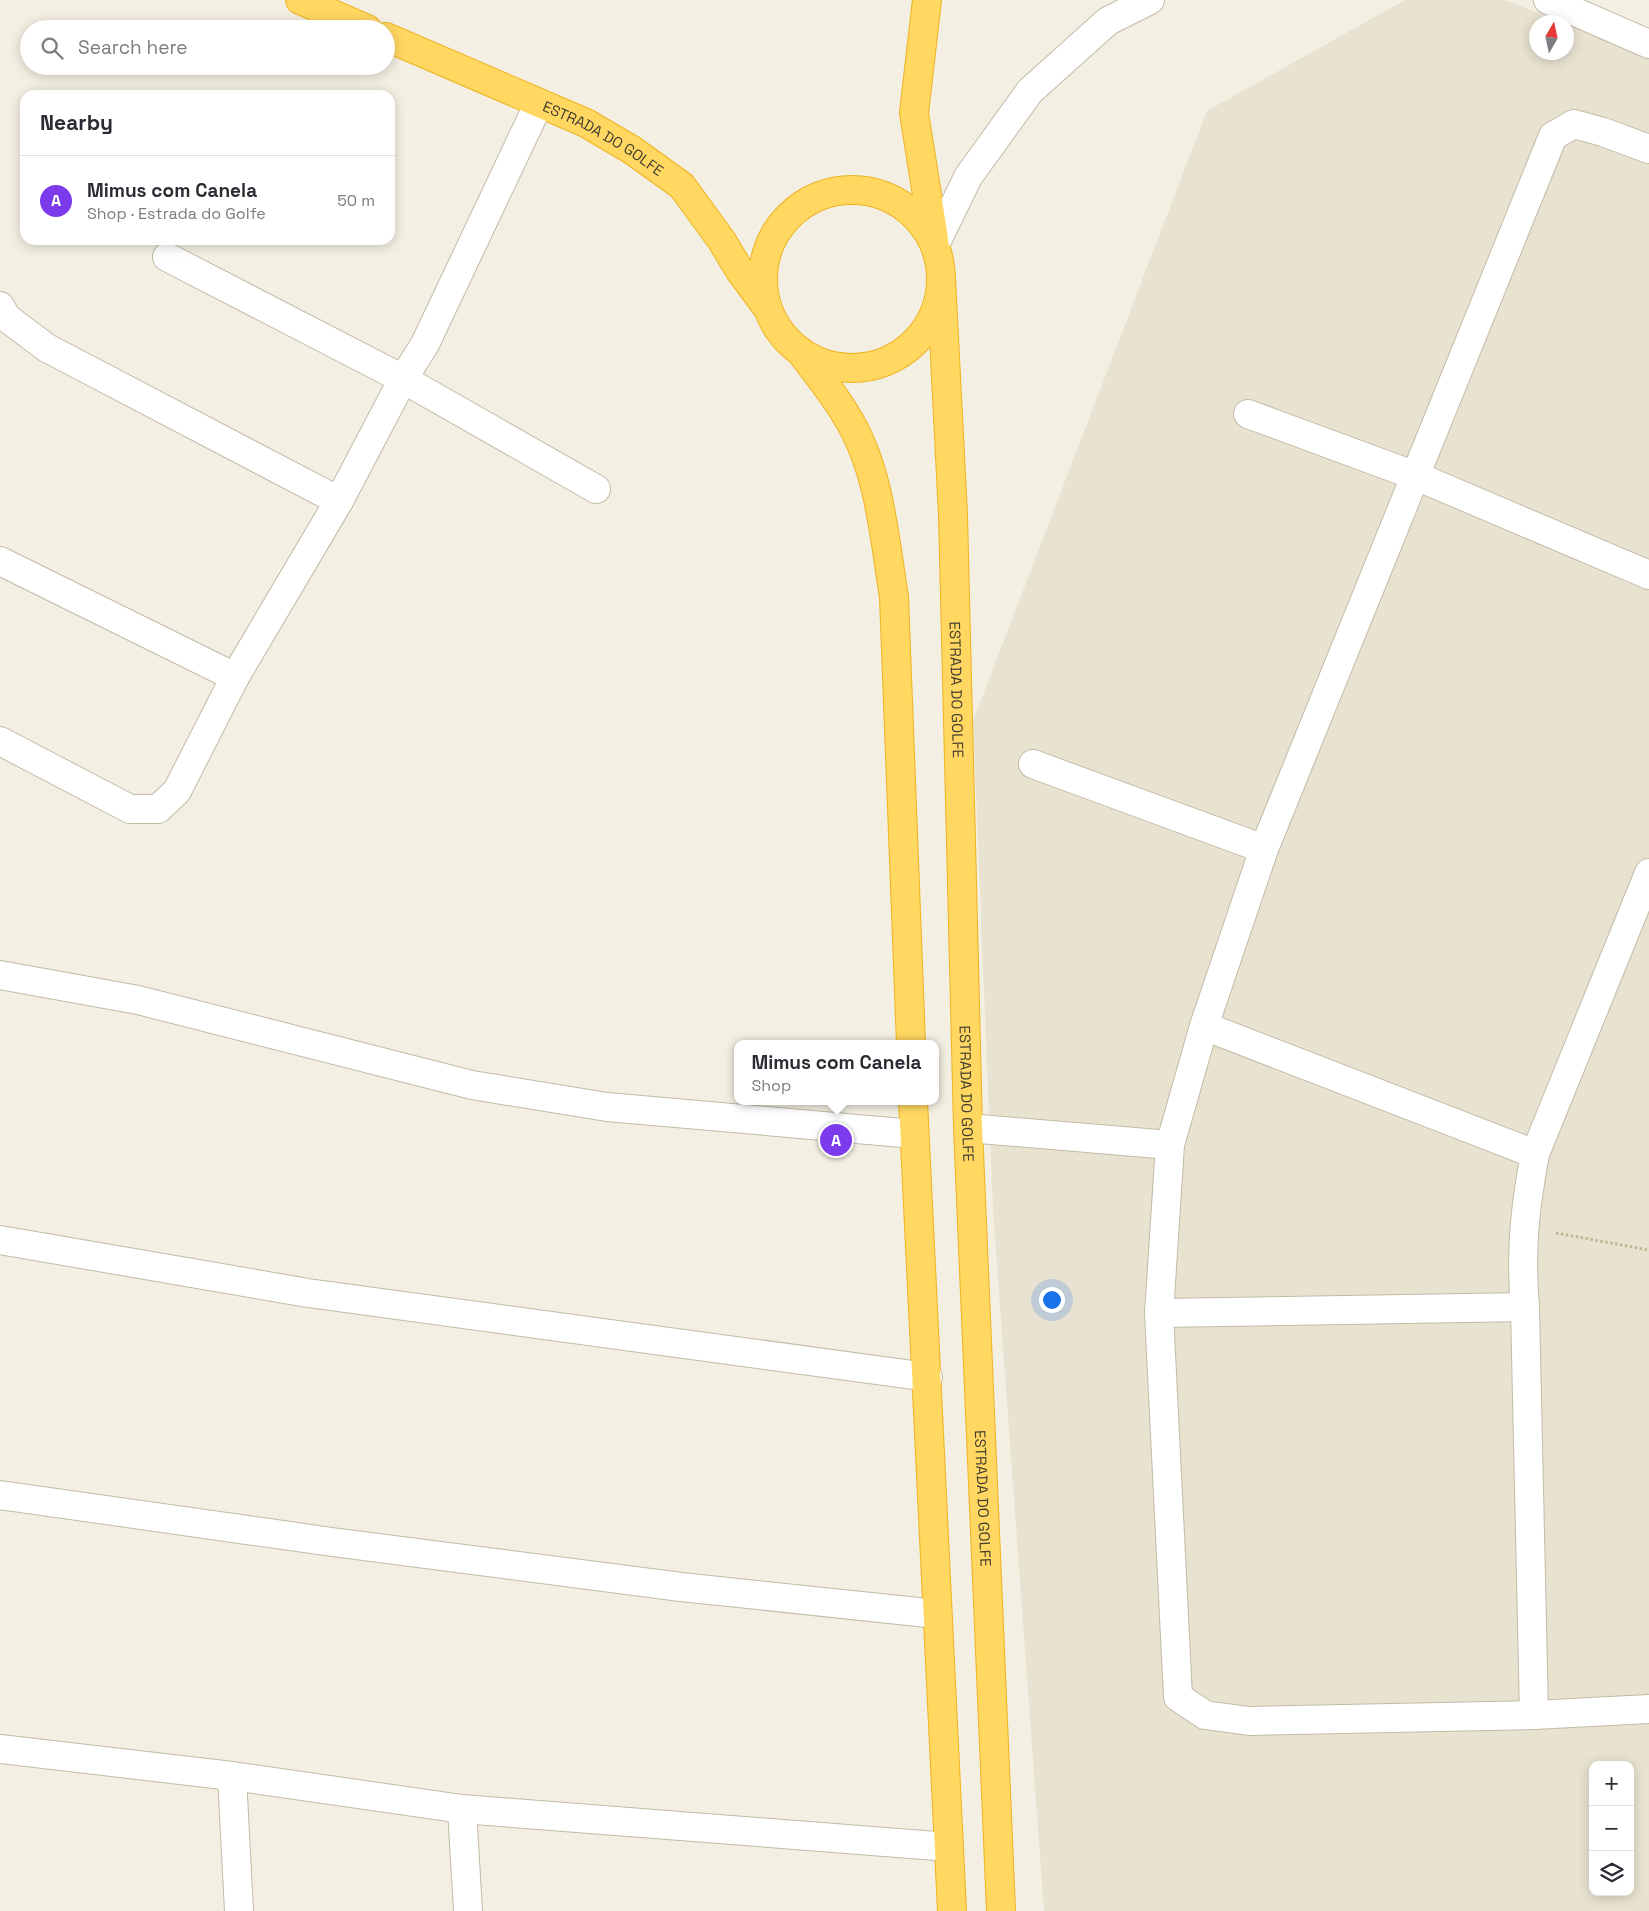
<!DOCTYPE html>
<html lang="en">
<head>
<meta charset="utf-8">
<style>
	:root { --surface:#fff; --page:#f7f7f7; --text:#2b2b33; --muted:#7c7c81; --line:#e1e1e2; --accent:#7c3aed }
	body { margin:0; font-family:"Space Grotesk",sans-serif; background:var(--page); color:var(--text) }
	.controls { position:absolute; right:15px; bottom:15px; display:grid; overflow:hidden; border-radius:10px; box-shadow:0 2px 12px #0003 }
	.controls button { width:45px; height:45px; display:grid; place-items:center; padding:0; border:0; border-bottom:1px solid var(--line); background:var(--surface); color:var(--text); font:25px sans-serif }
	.compass { position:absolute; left:1529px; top:15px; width:45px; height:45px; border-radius:50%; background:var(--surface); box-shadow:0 2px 12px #0003; rotate:9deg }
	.you { position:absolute; left:1051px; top:1299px; width:18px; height:18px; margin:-12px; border:4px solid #fff; border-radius:50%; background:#1a73e8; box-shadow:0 0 0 8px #1a73e833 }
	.badge { display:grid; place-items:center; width:32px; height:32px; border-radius:50%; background:var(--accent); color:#fff; font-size:16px; font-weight:700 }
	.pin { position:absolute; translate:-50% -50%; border:2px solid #fff; box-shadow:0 1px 5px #0006 }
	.popup { position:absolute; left:734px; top:1040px; width:205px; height:65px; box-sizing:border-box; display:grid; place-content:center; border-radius:10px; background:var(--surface); filter:drop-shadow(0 1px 4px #0005); font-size:16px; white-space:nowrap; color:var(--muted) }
	.popup b { font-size:19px; color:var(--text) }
	.popup::after { content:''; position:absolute; left:50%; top:100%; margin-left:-10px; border:10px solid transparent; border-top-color:var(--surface) }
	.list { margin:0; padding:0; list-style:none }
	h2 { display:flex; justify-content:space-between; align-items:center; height:65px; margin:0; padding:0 20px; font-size:21px }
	h2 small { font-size:16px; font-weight:400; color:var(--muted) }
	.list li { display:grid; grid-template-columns:32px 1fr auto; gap:15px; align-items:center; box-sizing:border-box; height:90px; padding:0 20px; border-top:1px solid var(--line) }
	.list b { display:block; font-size:19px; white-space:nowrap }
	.list p { margin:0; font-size:16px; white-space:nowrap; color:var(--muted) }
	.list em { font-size:16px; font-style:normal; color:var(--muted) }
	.icon { flex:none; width:28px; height:28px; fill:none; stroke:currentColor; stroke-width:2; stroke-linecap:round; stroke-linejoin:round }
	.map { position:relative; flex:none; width:1649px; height:1911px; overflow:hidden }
	.search { position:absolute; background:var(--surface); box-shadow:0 2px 12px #0003; left:20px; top:20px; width:375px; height:55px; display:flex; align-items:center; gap:12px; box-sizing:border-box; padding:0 18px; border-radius:28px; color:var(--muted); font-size:19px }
	.panel { position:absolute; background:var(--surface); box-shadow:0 2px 12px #0003; left:20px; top:90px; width:375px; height:155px; border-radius:15px }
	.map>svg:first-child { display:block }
	.residential { fill:#e8e2d0; fill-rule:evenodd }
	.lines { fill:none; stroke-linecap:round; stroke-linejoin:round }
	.minor-casing { stroke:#c2bba7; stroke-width:30 }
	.highway-casing { stroke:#eeb321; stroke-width:30 }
	.path { stroke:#c3b694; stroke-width:3; stroke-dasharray:2.5 2.5; stroke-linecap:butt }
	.minor { stroke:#fff; stroke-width:28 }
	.highway { stroke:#ffd761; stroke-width:28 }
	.labels { text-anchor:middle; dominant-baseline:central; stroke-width:4; stroke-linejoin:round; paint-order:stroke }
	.street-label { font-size:15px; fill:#453f32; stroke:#fff }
</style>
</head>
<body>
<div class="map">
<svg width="1649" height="1911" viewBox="0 0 1649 1911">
	<rect width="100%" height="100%" fill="#f3efe2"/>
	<path class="residential" d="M1405 0H1504L1562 22H1536V52H1566L1567 24 1649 57V1911H1044L993 1210 973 721 1207 111ZM1593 1765H1630V1892H1593Z"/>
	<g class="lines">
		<g class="minor-casing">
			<g id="minor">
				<polyline points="1548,0 1649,44"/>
				<polyline points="1649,149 1603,132 1574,124 1553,136 1264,849 1204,1026 1170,1145 1159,1313 1178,1697 1205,1715 1249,1721 1534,1715 1649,1709"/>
				<polyline points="935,245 968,177 1030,91 1108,21 1150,0"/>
				<polyline points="167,257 403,379 596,489"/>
				<polyline points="0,306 7,318 47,348 339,501"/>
				<polyline points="1248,414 1416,476 1649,575"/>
				<polyline points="0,561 235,677"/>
				<polyline points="0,741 130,809 158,809 177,791 235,677 339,501 403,379 425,344 539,103"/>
				<polyline points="1033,764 1264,849"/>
				<polyline points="0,975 138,1000 472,1085 607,1107 914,1134"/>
				<polyline points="1204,1026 1535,1154"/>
				<polyline points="968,1128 1170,1145"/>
				<polyline points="0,1240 308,1293 928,1377"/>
				<polyline points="1159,1313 1525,1307"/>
				<polyline points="0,1495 332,1542 681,1587 937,1614"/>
				<path d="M1534 1715 1525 1307C1520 1251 1525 1208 1535 1154L1649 873"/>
				<polyline points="0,1749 232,1776 462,1809 949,1847"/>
				<polyline points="232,1776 239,1911"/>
				<polyline points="462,1809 468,1911"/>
			</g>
		</g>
		<g class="highway-casing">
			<g id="highway">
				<polyline points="300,0 367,29"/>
				<polyline points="927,0 914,113 934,239"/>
				<path id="s1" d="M386 37 586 123 632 150 682 186 722 241 740 271 766 306"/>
				<circle cx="852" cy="279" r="89"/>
				<path id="s2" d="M941 278 953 515 968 1128 1001 1911"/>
				<path d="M801 352C816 373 833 393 846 415 880 469 884 536 894 597L911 1044"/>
				<polyline points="913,1101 952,1911"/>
			</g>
		</g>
		<polyline class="path" points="1556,1233 1649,1250"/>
		<use href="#minor" class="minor"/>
		<use href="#highway" class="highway"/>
	</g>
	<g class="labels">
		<g class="street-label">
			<text stroke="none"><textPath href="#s1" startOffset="240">ESTRADA DO GOLFE</textPath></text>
			<text stroke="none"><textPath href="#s2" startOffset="412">ESTRADA DO GOLFE</textPath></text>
			<text stroke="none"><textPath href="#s2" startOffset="816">ESTRADA DO GOLFE</textPath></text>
			<text stroke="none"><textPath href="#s2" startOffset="1221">ESTRADA DO GOLFE</textPath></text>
		</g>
	</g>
</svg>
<div class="controls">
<button>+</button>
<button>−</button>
<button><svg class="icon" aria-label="layers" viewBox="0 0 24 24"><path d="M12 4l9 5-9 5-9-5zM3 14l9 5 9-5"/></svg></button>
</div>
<svg class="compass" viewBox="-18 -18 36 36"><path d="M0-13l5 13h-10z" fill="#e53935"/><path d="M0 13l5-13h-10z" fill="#7c7c81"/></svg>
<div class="you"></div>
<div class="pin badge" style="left:836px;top:1140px">A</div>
<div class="popup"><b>Mimus com Canela</b>Shop</div>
<div class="search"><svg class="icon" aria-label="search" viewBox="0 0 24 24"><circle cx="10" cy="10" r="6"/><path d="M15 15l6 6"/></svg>Search here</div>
<section class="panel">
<h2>Nearby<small></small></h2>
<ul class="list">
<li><span class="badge">A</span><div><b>Mimus com Canela</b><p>Shop · Estrada do Golfe</p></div><em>50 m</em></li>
</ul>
</section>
</div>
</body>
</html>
